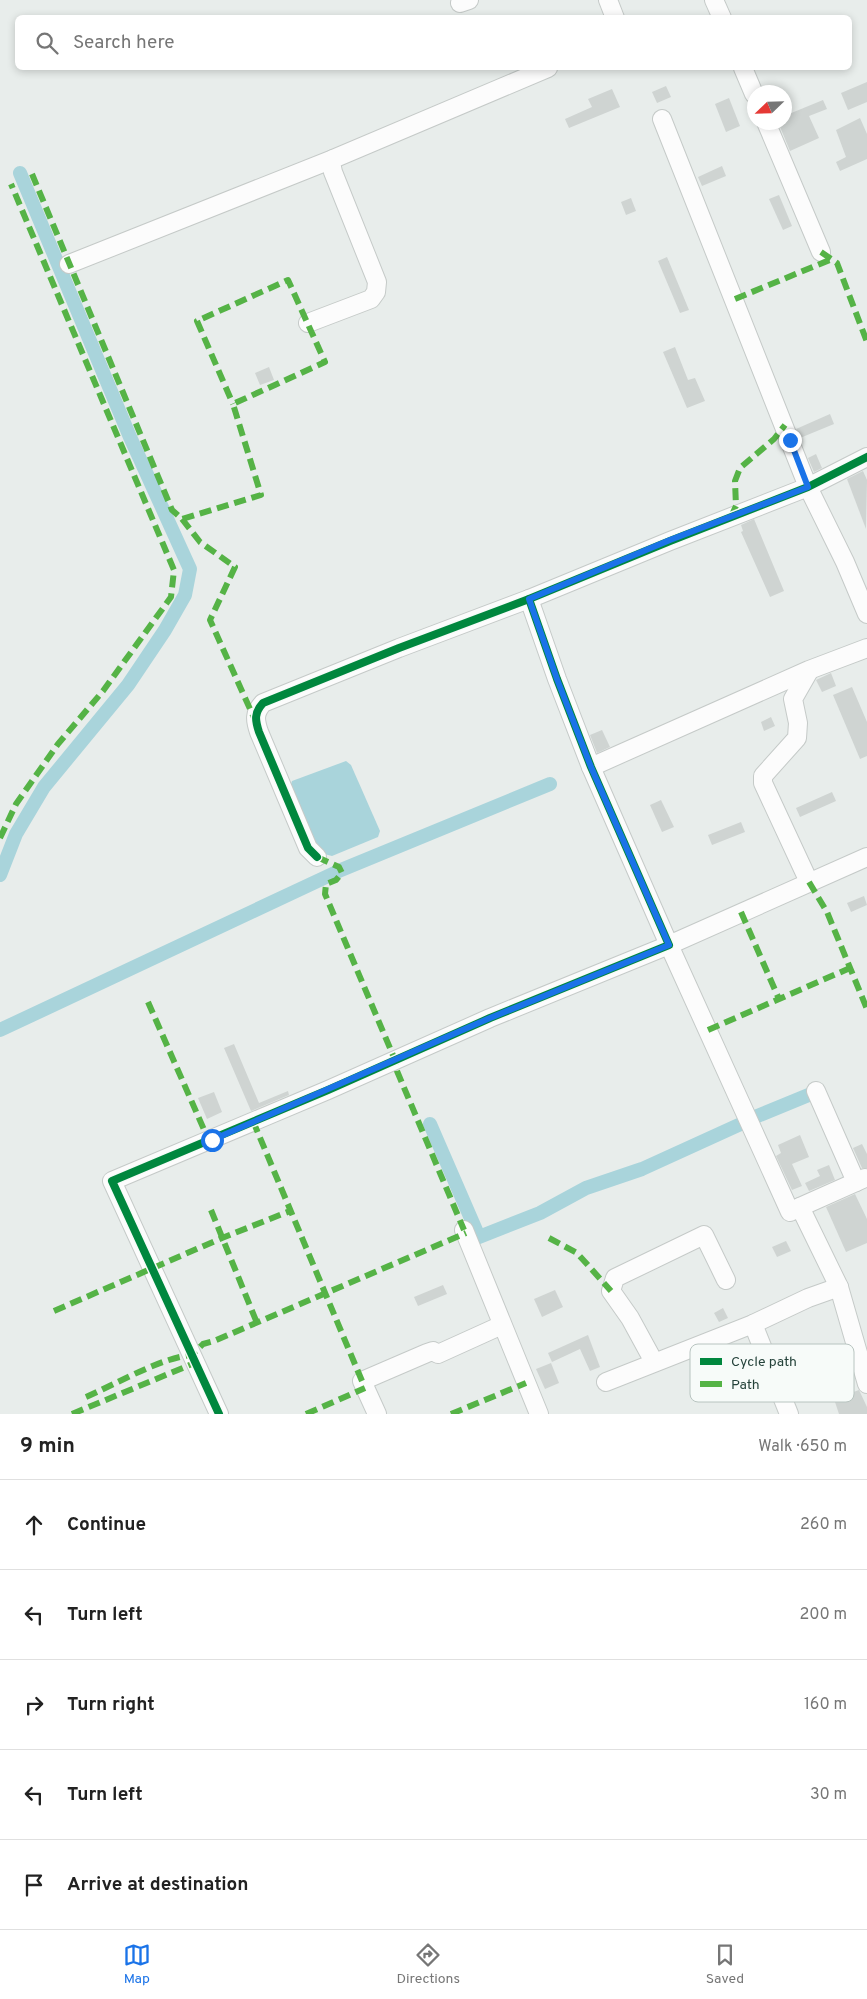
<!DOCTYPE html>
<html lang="en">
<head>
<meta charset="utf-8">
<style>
	:root { --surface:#fff; --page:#f6f6f6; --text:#222; --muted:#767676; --line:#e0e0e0; --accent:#1a73e8 }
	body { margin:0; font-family:Overpass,sans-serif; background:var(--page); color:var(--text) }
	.compass { position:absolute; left:747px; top:85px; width:45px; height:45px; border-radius:50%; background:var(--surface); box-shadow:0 2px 8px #0003; rotate:247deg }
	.stop { position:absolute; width:15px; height:15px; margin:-11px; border:4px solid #1a73e8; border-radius:50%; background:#fff }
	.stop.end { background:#1a73e8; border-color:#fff; box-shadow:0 1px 5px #0008 }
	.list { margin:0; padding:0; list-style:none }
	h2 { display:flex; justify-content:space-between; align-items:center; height:65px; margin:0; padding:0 20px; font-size:21px }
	h2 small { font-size:16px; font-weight:400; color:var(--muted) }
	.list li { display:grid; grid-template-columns:32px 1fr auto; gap:15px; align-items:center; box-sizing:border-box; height:90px; padding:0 20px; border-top:1px solid var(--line) }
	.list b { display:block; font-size:19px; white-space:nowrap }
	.list em { font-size:16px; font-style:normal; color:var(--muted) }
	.icon { flex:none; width:28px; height:28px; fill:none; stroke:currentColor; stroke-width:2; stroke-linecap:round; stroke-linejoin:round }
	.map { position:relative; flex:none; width:867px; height:1414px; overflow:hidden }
	.search { position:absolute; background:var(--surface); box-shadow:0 2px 8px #0003; left:15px; right:15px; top:15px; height:55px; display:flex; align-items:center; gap:12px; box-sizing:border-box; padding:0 18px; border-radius:8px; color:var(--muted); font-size:19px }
	.sheet { height:515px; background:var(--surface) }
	nav { display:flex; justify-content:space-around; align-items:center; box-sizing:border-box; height:70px; border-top:1px solid var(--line); background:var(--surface); font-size:14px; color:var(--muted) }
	nav a { display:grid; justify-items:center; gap:2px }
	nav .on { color:var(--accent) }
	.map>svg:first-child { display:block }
	.water { fill:#a9d4db }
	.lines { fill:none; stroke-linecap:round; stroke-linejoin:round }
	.canal { stroke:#a9d4db; stroke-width:14 }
	.building { fill:#cfd4d2 }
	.minor-casing { stroke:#c5cac8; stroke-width:20 }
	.minor { stroke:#fcfcfc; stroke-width:18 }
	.quiet { stroke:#55b346; stroke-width:6; stroke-dasharray:12 6; stroke-linecap:butt }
	.cycleway-casing { stroke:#f7fbf9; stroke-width:11 }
	.cycleway { stroke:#00873e; stroke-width:8 }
	.route { stroke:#1a73e8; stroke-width:6 }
	.key { fill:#f7fbf9; stroke:#b8c4c0; stroke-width:1 }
	.key-label { font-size:14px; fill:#24423a }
</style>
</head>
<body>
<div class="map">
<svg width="867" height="1414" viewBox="0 0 867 1414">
	<rect width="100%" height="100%" fill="#e8edeb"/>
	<polygon class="water" points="346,761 351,765 380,831 378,837 332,856 320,853 289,790 292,781"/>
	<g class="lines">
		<g class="canal">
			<polyline points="0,875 16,834 44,787 128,685 165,630 185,595 190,569 130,437 20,173"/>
			<polyline points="0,1030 341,870 550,784"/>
			<polyline points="755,1117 811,1094"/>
			<polyline points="430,1124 479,1237 540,1213 586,1188 642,1169 743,1123"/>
		</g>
	</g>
	<g class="building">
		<polygon points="867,82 867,102 848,110 841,93"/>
		<polygon points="666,86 671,97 657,103 652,92"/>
		<polygon points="612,89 620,107 569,128 565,119 592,107 588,99"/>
		<polygon points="729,98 740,126 726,132 715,104"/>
		<polygon points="823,100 827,109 809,116 819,138 790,151 778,122 784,122 784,116"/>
		<polygon points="860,118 867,134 867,159 840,171 836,162 846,157 836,130"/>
		<polygon points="722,166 726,176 702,186 698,177"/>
		<polygon points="779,195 792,226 783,230 769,199"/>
		<polygon points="631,198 636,211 626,215 621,202"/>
		<polygon points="667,257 689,310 680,313 658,261"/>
		<polygon points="675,347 688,380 695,378 705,401 687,408 663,352"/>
		<polygon points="269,367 274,380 260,385 255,373"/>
		<polygon points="830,414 834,424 800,438 796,429"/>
		<polygon points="816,454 822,468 814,472 808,458"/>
		<polygon points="863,471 867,480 866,529 847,479"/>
		<polygon points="754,519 784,591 770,597 741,532 743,531 741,525"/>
		<polygon points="831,673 836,686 822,692 816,680"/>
		<polygon points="852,687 867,722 867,756 860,759 833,695"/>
		<polygon points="771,717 775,726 764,731 761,722"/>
		<polygon points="602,730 610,747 597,753 590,735"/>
		<polygon points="832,792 836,801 800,817 796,808"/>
		<polygon points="661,800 674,827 662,832 650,805"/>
		<polygon points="741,822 745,832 712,845 708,835"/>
		<polygon points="864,896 867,905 851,912 847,903"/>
		<polygon points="234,1044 259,1103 288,1091 289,1095 251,1111 224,1048"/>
		<polygon points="214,1092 222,1112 207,1119 198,1098"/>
		<polygon points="800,1135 809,1157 792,1164 802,1186 792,1190 776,1156 781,1153 778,1145"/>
		<polygon points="862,1144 867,1154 867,1168 862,1168 853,1148"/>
		<polygon points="829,1165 835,1180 809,1191 805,1183 820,1176 817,1170"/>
		<polygon points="855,1194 867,1219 867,1243 846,1252 826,1207"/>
		<polygon points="786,1241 791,1251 777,1257 772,1247"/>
		<polygon points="443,1285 447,1294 418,1306 414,1297"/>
		<polygon points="555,1290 563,1307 542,1317 534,1299"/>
		<polygon points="723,1308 728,1318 719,1322 714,1313"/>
		<polygon points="588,1335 600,1367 590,1371 580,1349 552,1362 548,1353"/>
		<polygon points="551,1363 559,1383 545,1389 536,1369"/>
		<polygon points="859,1390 867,1407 867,1414 839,1414 834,1399"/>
	</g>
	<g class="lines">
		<g class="minor-casing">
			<g id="minor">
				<polyline points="608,0 615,18"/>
				<polyline points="714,0 722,18"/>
				<polyline points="460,3 469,0"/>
				<polyline points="743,68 754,94"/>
				<polyline points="662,119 808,487 845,562 867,614"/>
				<polyline points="766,122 821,252"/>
				<polyline points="69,264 333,159"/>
				<polyline points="308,323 371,299 376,292 377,282 333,172 331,163 333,159 548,68"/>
				<polyline points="809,671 793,699 798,723 797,738 763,776 763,783 809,882"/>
				<polyline points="591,767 809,670 867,648"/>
				<path d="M317 857 308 848 259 732C255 720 254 713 263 703L399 648 529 599 670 541 808 487 867 457"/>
				<polyline points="867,857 669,945 790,1212 800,1207 839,1287 867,1384"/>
				<polyline points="816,1091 856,1182"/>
				<polyline points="800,1207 865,1178"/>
				<polyline points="464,1230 539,1414"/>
				<polyline points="753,1324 789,1414"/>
				<polyline points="654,1362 630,1318 611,1291 615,1278 704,1235 726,1280"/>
				<polyline points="606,1382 753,1324 808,1298 839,1287"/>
				<polyline points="219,1414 112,1181 328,1090 490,1018 669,945 591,767 557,679 529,599"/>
				<polyline points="377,1414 362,1381 427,1353 433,1351 438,1354 502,1325"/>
			</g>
		</g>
		<use href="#minor" class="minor"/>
		<g class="quiet">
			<polyline points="32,174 172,510 182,519 261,495 233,404 325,362 288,280 197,321 233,404"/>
			<polyline points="821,252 837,263 867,342"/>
			<polyline points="735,299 832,259"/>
			<polyline points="731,517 736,506 735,481 740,468 774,439 785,425"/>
			<polyline points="182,519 200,542 235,567 210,620 255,720"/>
			<polyline points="0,838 16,804 58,744 103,691 171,597 174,570 11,184"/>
			<polyline points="317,857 339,867 342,873 336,880 326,884 325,894 395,1060 397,1071 464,1230"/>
			<polyline points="809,882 827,912 867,1009"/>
			<polyline points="741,912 779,999"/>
			<polyline points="148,1002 209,1141"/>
			<polyline points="708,1030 850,968"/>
			<polyline points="253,1121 362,1381"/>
			<polyline points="211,1210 257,1323"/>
			<polyline points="549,1238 577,1253 611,1291"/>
			<polyline points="54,1311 222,1238 290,1211"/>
			<path d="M86 1397C114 1385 162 1357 192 1355L203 1344 214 1341 466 1233"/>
			<polyline points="72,1414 197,1362"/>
			<polyline points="306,1414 365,1388"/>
			<polyline points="451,1414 526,1383"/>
		</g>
		<g class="cycleway-casing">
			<g id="cycleway">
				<path d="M317 857 308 848 259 732C255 720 254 713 263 703L399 648 529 599 670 541 808 487 867 457"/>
				<polyline points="219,1414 112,1181 328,1090 490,1018 669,945 591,767 557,679 529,599"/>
			</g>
		</g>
		<use href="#cycleway" class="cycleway"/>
	</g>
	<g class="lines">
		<polyline class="route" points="212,1140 490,1018 669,945 591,767 557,679 529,599 670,540 808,487 790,440"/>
	</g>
	<rect x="690" y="1344" width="164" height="58" rx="8" class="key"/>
	<rect x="700" y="1358" width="22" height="7" fill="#00873e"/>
	<rect x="700" y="1381" width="22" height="6" fill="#55b346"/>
	<g class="key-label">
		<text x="731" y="1366">Cycle path</text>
		<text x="731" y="1389">Path</text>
	</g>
</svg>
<svg class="compass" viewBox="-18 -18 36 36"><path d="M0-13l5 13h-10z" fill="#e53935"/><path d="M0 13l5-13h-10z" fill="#767676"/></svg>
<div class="stop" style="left:212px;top:1140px"></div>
<div class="stop end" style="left:790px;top:440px"></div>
<div class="search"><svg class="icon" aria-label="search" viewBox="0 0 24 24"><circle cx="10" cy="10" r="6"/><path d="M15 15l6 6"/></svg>Search here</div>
</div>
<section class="sheet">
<h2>9 min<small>Walk · 650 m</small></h2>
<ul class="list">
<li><svg class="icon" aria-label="ahead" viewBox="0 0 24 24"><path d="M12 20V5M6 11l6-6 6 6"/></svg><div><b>Continue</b></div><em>260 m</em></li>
<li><svg class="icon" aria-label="left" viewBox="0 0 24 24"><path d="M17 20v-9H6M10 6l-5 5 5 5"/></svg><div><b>Turn left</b></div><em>200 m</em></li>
<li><svg class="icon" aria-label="right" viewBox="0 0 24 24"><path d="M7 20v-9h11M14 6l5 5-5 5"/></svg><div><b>Turn right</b></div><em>160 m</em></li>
<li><svg class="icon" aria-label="left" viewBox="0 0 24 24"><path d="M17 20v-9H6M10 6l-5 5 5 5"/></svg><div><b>Turn left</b></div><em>30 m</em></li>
<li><svg class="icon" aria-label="arrive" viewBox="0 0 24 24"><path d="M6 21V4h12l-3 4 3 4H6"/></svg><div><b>Arrive at destination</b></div></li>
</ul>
</section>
<nav>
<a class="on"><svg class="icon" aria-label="map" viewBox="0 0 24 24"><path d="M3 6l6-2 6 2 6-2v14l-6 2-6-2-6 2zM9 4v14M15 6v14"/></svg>Map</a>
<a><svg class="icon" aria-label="directions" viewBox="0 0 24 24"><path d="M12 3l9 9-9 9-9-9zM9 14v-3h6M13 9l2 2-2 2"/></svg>Directions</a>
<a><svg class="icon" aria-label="saved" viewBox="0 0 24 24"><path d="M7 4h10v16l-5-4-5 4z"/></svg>Saved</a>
</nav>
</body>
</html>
